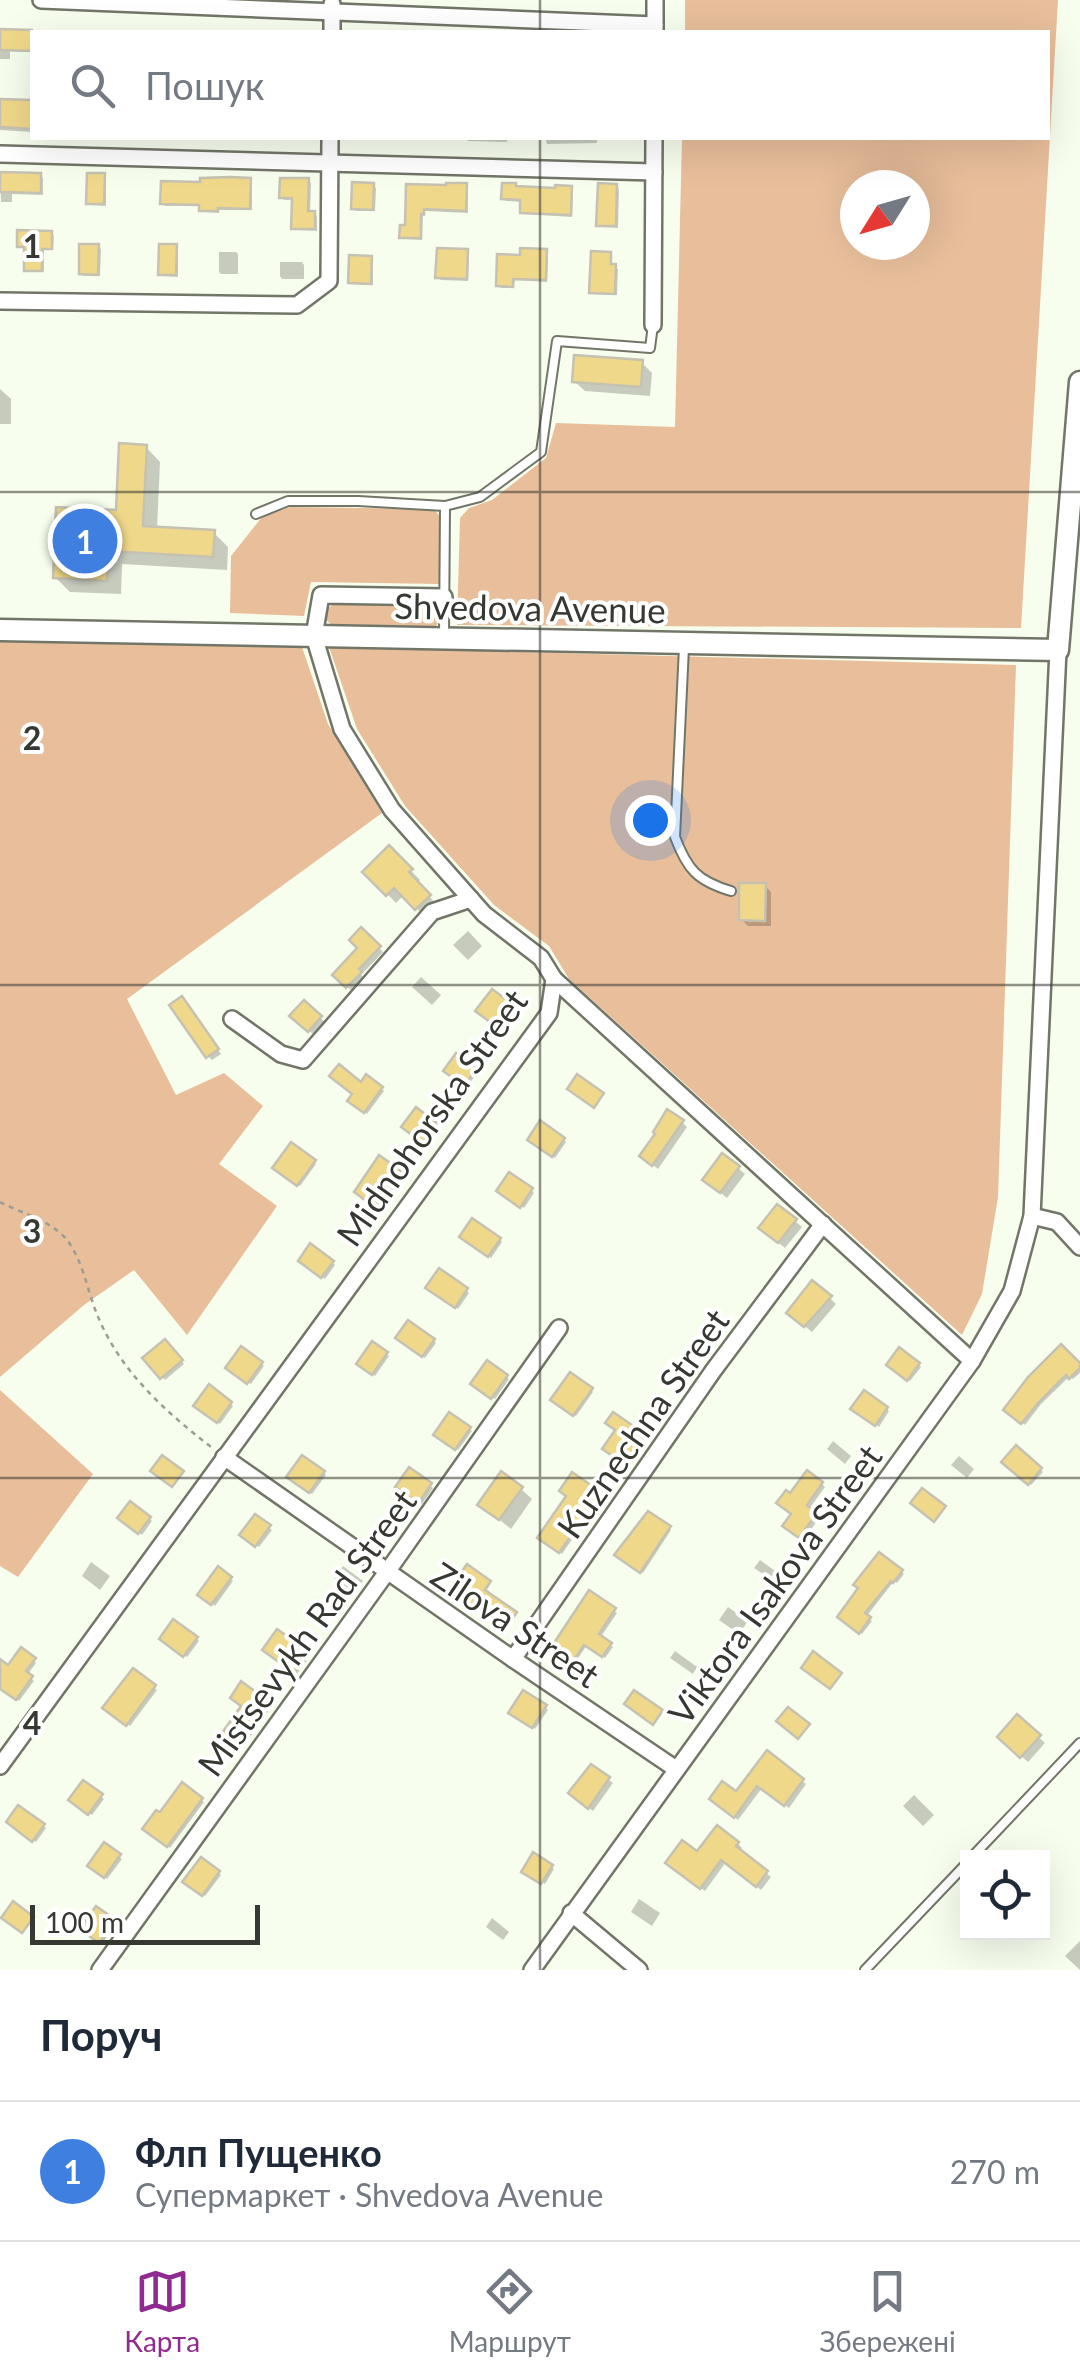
<!DOCTYPE html>
<html lang="uk">
<head>
<meta charset="utf-8">
<style>
	:root { --surface:#fff; --page:#f6f6f7; --text:#1f2937; --muted:#747a83; --line:#e0e1e3; --accent:#902a90 }
	body { margin:0; font-family:Lato,sans-serif; background:var(--page); color:var(--text) }
	.controls { position:absolute; right:30px; bottom:30px; display:grid; overflow:hidden; border-radius:0px; box-shadow:0 10px 40px #0002 }
	.controls button { width:90px; height:90px; display:grid; place-items:center; padding:0; border:0; border-bottom:2px solid var(--line); background:var(--surface); color:var(--text); font:50px sans-serif }
	.compass { position:absolute; left:840px; top:170px; width:90px; height:90px; border-radius:50%; background:var(--surface); box-shadow:0 10px 40px #0002; rotate:233deg }
	.scale { position:absolute; left:30px; bottom:25px; width:230px; box-sizing:border-box; padding-left:10px; border:5px solid #363832; border-top:0; font-size:28px; line-height:35px; white-space:nowrap; color:#363832; -webkit-text-stroke:8px #fff; paint-order:stroke }
	.you { position:absolute; left:650px; top:820px; width:35px; height:35px; margin:-25px; border:8px solid #fff; border-radius:50%; background:#1a73e8; box-shadow:0 0 0 15px #1a73e833 }
	.badge { display:grid; place-items:center; width:65px; height:65px; border-radius:50%; background:var(--accent); color:#fff; font-size:32px; font-weight:700 }
	.pin { position:absolute; translate:-50% -50%; border:5px solid #fff; box-shadow:0 2px 10px #0006 }
	.list { margin:0; padding:0; list-style:none }
	h2 { display:flex; justify-content:space-between; align-items:center; height:130px; margin:0; padding:0 40px; font-size:42px }
	h2 small { font-size:32px; font-weight:400; color:var(--muted) }
	.list li { display:grid; grid-template-columns:65px 1fr auto; gap:30px; align-items:center; box-sizing:border-box; height:140px; padding:0 40px; border-top:2px solid var(--line) }
	.list b { display:block; font-size:38px; white-space:nowrap }
	.list p { margin:0; font-size:32px; white-space:nowrap; color:var(--muted) }
	.list em { font-size:32px; font-style:normal; color:var(--muted) }
	.icon { flex:none; width:55px; height:55px; fill:none; stroke:currentColor; stroke-width:2; stroke-linecap:round; stroke-linejoin:round }
	.map { position:relative; flex:none; width:1080px; height:1970px; overflow:hidden }
	.search { position:absolute; background:var(--surface); box-shadow:0 10px 40px #0002; left:30px; right:30px; top:30px; height:110px; display:flex; align-items:center; gap:25px; box-sizing:border-box; padding:0 35px; border-radius:0px; color:var(--muted); font-size:38px }
	.sheet { height:270px; background:var(--surface) }
	nav { display:flex; justify-content:space-around; align-items:center; box-sizing:border-box; height:140px; border-top:2px solid var(--line); background:var(--surface); font-size:28px; color:var(--muted) }
	nav a { display:grid; justify-items:center; gap:5px }
	nav .on { color:var(--accent) }
	.map>svg:first-child { display:block }
	.green { fill:#e8be9b; fill-rule:evenodd }
	.shadow { fill:#0003 }
	.building { fill:#f0d88a; stroke:#c6c2b2; stroke-width:2.5 }
	.lines { fill:none; stroke-linecap:round; stroke-linejoin:round }
	.service-casing { stroke:#717668; stroke-width:12 }
	.minor-casing { stroke:#717668; stroke-width:20 }
	.tertiary-casing { stroke:#717668; stroke-width:25 }
	.path { stroke:#9a9e93; stroke-width:2.5; stroke-dasharray:5 5; stroke-linecap:butt }
	.service { stroke:#fff; stroke-width:8 }
	.minor { stroke:#fff; stroke-width:15 }
	.tertiary { stroke:#fff; stroke-width:20 }
	.grid { fill:none; stroke:#363832; stroke-width:2.5; stroke-opacity:0.55 }
	.labels { text-anchor:middle; dominant-baseline:central; stroke-width:8; stroke-linejoin:round; paint-order:stroke }
	.street-label { font-size:35px; fill:#363832; stroke:#fff }
	.grid-label { font-size:32px; text-anchor:middle; font-weight:bold; fill:#363832; stroke:#fff; stroke-width:8; stroke-linejoin:round; paint-order:stroke }
</style>
</head>
<body>
<div class="map">
<svg width="1080" height="1970" viewBox="0 0 1080 1970">
	<rect width="100%" height="100%" fill="#f8feee"/>
	<g class="green">
		<path d="M685 0H1058L1021 628 457 625 460 518 469 508 492 500 546 458 556 423 675 427 682 138H1048V32H685ZM915 185V245H855V185Z"/>
		<polygon points="290,507 434,509 441,518 439,584 311,582 304,616 230,613 231,556 262,517"/>
		<polygon points="335,603 432,607 437,611 439,622 434,628 333,626 324,618 325,610"/>
		<polygon points="0,640 302,647 328,724 382,813 127,999 176,1095 224,1073 263,1106 219,1164 277,1206 187,1335 134,1270 84,1305 0,1377"/>
		<polygon points="329,647 1016,665 998,1197 982,1294 962,1335 569,979 549,946 494,905 405,806 357,729"/>
		<polygon points="0,1390 93,1474 18,1577 0,1566"/>
	</g>
	<g class="shadow">
		<polygon points="0,31 66,31 67,32 32,32 32,52 10,51 10,59 0,59"/>
		<polygon points="0,99 6,101 32,102 32,132 0,130"/>
		<polygon points="465,138 507,138 507,142 468,141"/>
		<polygon points="545,138 597,138 597,143 547,144"/>
		<polygon points="0,175 40,176 43,178 43,195 12,194 12,202 1,202"/>
		<polygon points="104,176 106,178 106,206 91,205 88,203"/>
		<polygon points="250,180 252,183 252,210 219,210 219,213 204,212 202,206 165,206 163,203 202,184"/>
		<polygon points="308,181 311,183 310,214 317,216 317,231 296,230 294,228 294,200 284,200 282,197"/>
		<polygon points="373,185 376,188 375,211 356,211 353,208"/>
		<polygon points="409,186 466,186 468,188 468,213 425,211 425,216 423,216 422,240 404,239 402,237 407,228"/>
		<polygon points="616,186 619,189 618,228 602,227 599,225"/>
		<polygon points="571,188 573,191 572,217 525,214 522,212 523,202 506,201 504,198 518,189"/>
		<polygon points="51,233 54,236 53,250 44,250 44,272 29,272 26,270 26,249 19,246"/>
		<polygon points="98,247 101,249 100,276 84,276 81,273"/>
		<polygon points="176,247 178,249 178,277 163,276 161,274"/>
		<polygon points="219,252 236,252 238,254 238,274 221,274 219,272"/>
		<polygon points="467,252 469,254 468,281 441,280 438,277"/>
		<polygon points="546,252 548,254 547,282 515,280 514,288 501,288 499,285 522,258"/>
		<polygon points="610,255 612,257 612,267 618,269 617,295 594,294 592,292"/>
		<polygon points="371,258 373,261 373,285 353,284 351,282"/>
		<polygon points="280,262 302,262 304,265 304,279 282,279 280,276"/>
		<polygon points="642,363 652,373 650,396 585,391 574,381"/>
		<polygon points="0,389 11,399 11,424 0,424"/>
		<polygon points="146,447 160,462 157,529 214,533 228,547 227,570 122,564 121,594 70,592 55,577 118,513"/>
		<polygon points="389,849 420,880 417,883 438,906 426,918 404,895 396,903 366,872"/>
		<polygon points="765,886 771,892 771,926 748,926 741,919"/>
		<polygon points="361,930 383,952 361,975 364,978 352,991 335,975 361,948"/>
		<polygon points="468,931 482,946 468,960 453,945"/>
		<polygon points="421,977 441,995 432,1005 412,987"/>
		<polygon points="492,992 512,1007 498,1026 478,1011"/>
		<polygon points="304,1003 327,1024 316,1037 293,1016"/>
		<polygon points="194,1018 221,1054 212,1060 208,1056"/>
		<polygon points="457,1057 477,1073 467,1087 446,1071"/>
		<polygon points="367,1078 384,1091 367,1114 350,1100"/>
		<polygon points="417,1111 438,1127 426,1143 405,1127"/>
		<polygon points="682,1122 687,1127 658,1169 647,1160"/>
		<polygon points="564,1140 566,1142 555,1158 532,1142"/>
		<polygon points="292,1145 316,1164 300,1186 275,1167"/>
		<polygon points="380,1158 403,1177 379,1209 357,1192"/>
		<polygon points="738,1168 745,1174 727,1198 712,1186"/>
		<polygon points="510,1175 534,1193 524,1208 502,1193"/>
		<polygon points="795,1221 802,1227 785,1248 768,1234"/>
		<polygon points="464,1239 500,1240 502,1242 491,1258"/>
		<polygon points="311,1246 335,1265 325,1279 301,1260"/>
		<polygon points="440,1271 469,1293 458,1309 431,1290"/>
		<polygon points="830,1298 836,1304 812,1332 796,1319"/>
		<polygon points="400,1340 433,1340 436,1343 425,1358"/>
		<polygon points="165,1342 184,1364 165,1380 146,1359"/>
		<polygon points="242,1349 264,1366 251,1384 229,1368"/>
		<polygon points="900,1350 921,1367 910,1381 889,1364"/>
		<polygon points="386,1354 389,1356 375,1376 362,1367"/>
		<polygon points="1080,1367 1080,1373 1073,1379 1070,1376 1041,1404 1025,1425 1006,1410"/>
		<polygon points="506,1377 509,1379 495,1399 476,1386"/>
		<polygon points="209,1387 233,1406 220,1424 196,1405"/>
		<polygon points="591,1390 593,1392 576,1416 553,1400"/>
		<polygon points="864,1393 889,1411 879,1427 856,1411"/>
		<polygon points="469,1429 472,1431 458,1450 439,1437"/>
		<polygon points="618,1430 645,1439 627,1464 608,1451"/>
		<polygon points="833,1441 851,1456 845,1464 827,1449"/>
		<polygon points="1016,1449 1043,1472 1031,1485 1005,1462"/>
		<polygon points="959,1456 974,1469 967,1478 951,1465"/>
		<polygon points="410,1470 433,1488 422,1504 400,1489"/>
		<polygon points="323,1472 326,1475 312,1494 292,1480"/>
		<polygon points="822,1484 825,1487 809,1509 819,1518 804,1540 789,1529 794,1514 791,1496"/>
		<polygon points="521,1489 532,1499 511,1529 481,1505"/>
		<polygon points="599,1494 602,1496 562,1554 540,1537 569,1496"/>
		<polygon points="130,1505 152,1521 142,1535 120,1518"/>
		<polygon points="256,1517 272,1530 259,1547 243,1535"/>
		<polygon points="669,1528 671,1530 643,1573 620,1558"/>
		<polygon points="880,1555 904,1574 897,1583 894,1581 866,1617 872,1621 862,1634 840,1617"/>
		<polygon points="760,1560 778,1573 773,1581 754,1568"/>
		<polygon points="91,1562 110,1576 100,1590 82,1576"/>
		<polygon points="343,1566 363,1581 353,1594 334,1579"/>
		<polygon points="218,1570 233,1581 215,1606 200,1594"/>
		<polygon points="590,1594 617,1613 600,1638 613,1647 605,1658 587,1645 572,1667 553,1654"/>
		<polygon points="728,1607 748,1621 739,1634 719,1620"/>
		<polygon points="174,1622 199,1641 187,1657 162,1639"/>
		<polygon points="278,1633 310,1656 297,1674 266,1650"/>
		<polygon points="21,1651 36,1663 27,1675 34,1681 19,1701 0,1687 0,1662 8,1669"/>
		<polygon points="675,1651 697,1667 693,1674 670,1658"/>
		<polygon points="134,1672 157,1690 130,1726 106,1708"/>
		<polygon points="242,1685 271,1707 236,1757 218,1743 244,1706"/>
		<polygon points="545,1707 548,1710 535,1729 513,1715"/>
		<polygon points="1018,1718 1045,1743 1028,1762 1000,1737"/>
		<polygon points="767,1754 806,1784 789,1808 762,1788 738,1820 715,1802 737,1795"/>
		<polygon points="592,1767 613,1783 593,1811 575,1797"/>
		<polygon points="83,1783 104,1799 92,1815 71,1800"/>
		<polygon points="182,1786 204,1802 170,1848 145,1829 161,1816"/>
		<polygon points="914,1795 934,1815 923,1826 903,1806"/>
		<polygon points="19,1808 46,1828 36,1842 9,1822"/>
		<polygon points="738,1844 742,1848 739,1851 771,1877 761,1890 726,1862 705,1891 672,1867 698,1854"/>
		<polygon points="105,1846 122,1859 107,1879 90,1866"/>
		<polygon points="201,1860 221,1875 205,1896 186,1881"/>
		<polygon points="552,1867 554,1869 545,1884 524,1871"/>
		<polygon points="639,1899 660,1913 652,1926 631,1912"/>
		<polygon points="97,1910 116,1924 102,1944 83,1929"/>
		<polygon points="492,1918 509,1932 503,1940 486,1927"/>
		<polygon points="1080,1941 1080,1970 1065,1956"/>
	</g>
	<g class="building">
		<polygon points="0,29 32,30 32,51 0,50"/>
		<polygon points="0,99 32,100 32,129 0,127"/>
		<polygon points="0,172 41,173 41,193 0,192"/>
		<polygon points="87,173 105,173 104,204 86,204"/>
		<polygon points="231,177 251,178 250,209 218,208 218,211 199,211 199,205 160,204 161,181 200,182 200,178"/>
		<polygon points="280,178 309,178 308,211 315,211 315,229 291,229 292,198 279,198"/>
		<polygon points="352,182 374,183 373,210 351,209"/>
		<polygon points="446,183 467,183 466,211 424,209 424,214 421,214 421,238 399,238 400,225 405,225 406,184 446,185"/>
		<polygon points="502,183 516,183 516,186 555,188 555,185 572,186 571,215 520,213 520,200 501,199"/>
		<polygon points="598,183 617,184 616,226 596,226"/>
		<polygon points="17,230 52,231 52,249 42,249 42,271 24,271 24,247 17,247"/>
		<polygon points="79,244 99,244 98,275 79,274"/>
		<polygon points="159,244 177,244 176,275 158,275"/>
		<polygon points="437,248 468,249 467,279 435,278"/>
		<polygon points="520,248 547,249 546,280 513,279 513,287 496,286 497,254 520,255"/>
		<polygon points="591,251 611,252 611,264 616,264 615,294 589,293"/>
		<polygon points="349,255 372,256 371,284 348,283"/>
		<polygon points="574,355 643,360 641,387 572,382"/>
		<polygon points="119,443 147,445 143,526 215,530 213,557 109,551 107,581 53,578 56,507 116,510"/>
		<polygon points="389,845 413,869 409,872 431,895 415,910 394,888 386,896 362,872"/>
		<polygon points="739,883 766,883 765,921 739,920"/>
		<polygon points="361,927 381,946 359,969 362,972 346,988 332,975 357,948 349,940"/>
		<polygon points="492,989 511,1003 494,1025 475,1011"/>
		<polygon points="182,996 219,1049 206,1058 169,1005"/>
		<polygon points="304,1000 322,1016 308,1032 289,1016"/>
		<polygon points="456,1053 477,1068 464,1086 443,1071"/>
		<polygon points="339,1064 361,1082 366,1074 383,1087 364,1113 347,1101 352,1094 329,1076"/>
		<polygon points="577,1074 604,1093 594,1108 567,1089"/>
		<polygon points="416,1107 437,1123 423,1143 401,1127"/>
		<polygon points="667,1109 684,1120 652,1166 639,1156 655,1134 653,1132"/>
		<polygon points="540,1120 565,1138 552,1157 527,1140"/>
		<polygon points="291,1142 316,1160 297,1186 272,1168"/>
		<polygon points="722,1153 740,1166 720,1193 702,1180"/>
		<polygon points="379,1155 403,1172 376,1208 354,1192"/>
		<polygon points="509,1172 533,1188 520,1208 496,1191"/>
		<polygon points="777,1204 797,1219 778,1243 758,1228"/>
		<polygon points="472,1218 501,1238 488,1257 459,1237"/>
		<polygon points="310,1243 334,1261 321,1278 298,1261"/>
		<polygon points="439,1268 468,1288 455,1308 425,1288"/>
		<polygon points="812,1280 832,1296 804,1327 786,1313"/>
		<polygon points="408,1320 435,1339 422,1357 395,1338"/>
		<polygon points="165,1339 183,1360 160,1379 142,1358"/>
		<polygon points="372,1341 388,1352 372,1375 356,1364"/>
		<polygon points="1061,1344 1080,1363 1080,1368 1069,1379 1066,1375 1039,1402 1021,1424 1003,1410 1028,1377"/>
		<polygon points="241,1346 263,1362 247,1384 225,1368"/>
		<polygon points="899,1347 920,1363 907,1381 886,1365"/>
		<polygon points="487,1360 508,1375 491,1399 470,1384"/>
		<polygon points="570,1372 593,1388 573,1416 550,1400"/>
		<polygon points="209,1384 232,1402 217,1423 193,1406"/>
		<polygon points="864,1390 888,1407 875,1426 850,1409"/>
		<polygon points="449,1412 471,1427 455,1450 433,1435"/>
		<polygon points="613,1412 645,1434 624,1464 602,1449 615,1430 605,1423"/>
		<polygon points="1016,1445 1042,1468 1028,1485 1001,1462"/>
		<polygon points="162,1455 184,1471 172,1487 150,1471"/>
		<polygon points="302,1455 325,1471 309,1493 286,1477"/>
		<polygon points="409,1467 432,1483 418,1504 395,1487"/>
		<polygon points="807,1470 823,1482 807,1505 817,1513 799,1538 782,1526 791,1514 776,1503 786,1490 790,1493"/>
		<polygon points="501,1471 523,1487 499,1520 477,1505"/>
		<polygon points="572,1472 601,1492 559,1553 537,1538 566,1496 559,1491"/>
		<polygon points="922,1488 946,1506 934,1522 910,1503"/>
		<polygon points="130,1501 151,1517 138,1534 117,1518"/>
		<polygon points="648,1511 671,1526 640,1573 614,1555"/>
		<polygon points="255,1514 271,1525 255,1547 239,1535"/>
		<polygon points="879,1552 903,1570 893,1583 891,1581 865,1613 871,1617 859,1634 837,1617 858,1588 853,1585"/>
		<polygon points="467,1564 491,1581 485,1590 517,1612 508,1626 476,1603 472,1608 448,1591"/>
		<polygon points="218,1566 232,1577 211,1605 197,1595"/>
		<polygon points="589,1590 616,1608 599,1634 612,1643 602,1657 584,1645 569,1667 548,1652"/>
		<polygon points="173,1619 198,1637 183,1657 159,1639"/>
		<polygon points="277,1629 309,1652 294,1673 262,1650"/>
		<polygon points="21,1647 36,1658 26,1671 33,1676 16,1700 0,1689 0,1659 8,1665"/>
		<polygon points="813,1651 842,1673 830,1689 801,1668"/>
		<polygon points="133,1668 156,1685 126,1726 102,1708"/>
		<polygon points="241,1681 271,1703 233,1756 215,1743 241,1706 230,1698"/>
		<polygon points="523,1690 547,1705 532,1728 508,1713"/>
		<polygon points="634,1690 663,1710 653,1725 624,1704"/>
		<polygon points="788,1707 810,1724 798,1739 776,1721"/>
		<polygon points="1017,1714 1041,1735 1020,1758 997,1737"/>
		<polygon points="767,1750 804,1779 784,1806 757,1786 734,1818 709,1799 722,1781 736,1791"/>
		<polygon points="591,1764 610,1777 588,1809 568,1793"/>
		<polygon points="83,1780 103,1794 88,1815 68,1800"/>
		<polygon points="182,1782 203,1798 167,1847 142,1829 156,1810 160,1812"/>
		<polygon points="18,1805 45,1824 32,1842 6,1822"/>
		<polygon points="717,1825 739,1842 736,1846 768,1871 756,1887 721,1860 700,1889 665,1863 682,1840 697,1851"/>
		<polygon points="104,1842 121,1854 104,1878 87,1866"/>
		<polygon points="533,1852 553,1865 541,1884 521,1872"/>
		<polygon points="201,1857 220,1871 202,1896 182,1882"/>
		<polygon points="13,1901 34,1917 22,1933 1,1918"/>
		<polygon points="96,1906 116,1920 99,1943 79,1929"/>
	</g>
	<g class="lines">
		<g class="service-casing">
			<g id="service">
				<polyline points="256,514 288,501 358,501 445,506"/>
				<polyline points="444,638 445,506 480,497 541,452 557,341 650,348 653,325"/>
				<path d="M684 647 675 837C687 869 697 881 731 891"/>
				<polyline points="971,1858 1080,1743"/>
				<polyline points="865,1970 968,1862"/>
			</g>
		</g>
		<g class="minor-casing">
			<g id="minor">
				<polyline points="41,0 655,25"/>
				<polyline points="655,31 655,0"/>
				<polyline points="332,32 332,4"/>
				<polyline points="0,154 654,172"/>
				<polyline points="0,301 297,305 329,281 330,138"/>
				<polyline points="653,325 654,138"/>
				<polyline points="554,979 972,1361"/>
				<polyline points="232,1019 281,1054 303,1060 432,912 471,899"/>
				<polyline points="1032,1216 1057,1222 1080,1247"/>
				<polyline points="224,1457 513,1659 676,1769"/>
				<polyline points="513,1659 713,1371 823,1224"/>
				<polyline points="0,1766 549,1013 554,979 541,958 484,914 392,810 342,729 314,636 321,595 444,597"/>
				<polyline points="571,1913 639,1970"/>
				<polyline points="100,1970 387,1572 559,1328"/>
				<polyline points="532,1970 972,1361 1012,1291 1032,1216 1058,650"/>
			</g>
		</g>
		<g class="tertiary-casing">
			<polyline id="tertiary" points="0,630 1058,650 1080,382"/>
		</g>
		<path class="path" d="M0 1202C21 1213 52 1221 67 1240 84 1262 88 1295 99 1319 122 1373 166 1412 211 1447"/>
		<use href="#service" class="service"/>
		<use href="#minor" class="minor"/>
		<use href="#tertiary" class="tertiary"/>
	</g>
	<path class="grid" d="M540 0V32M540 138V1970M0 492H1080M0 985H1080M0 1478H1080"/>
	<g class="labels">
		<g class="street-label">
			<text transform="translate(530 607) rotate(1)">Shvedova Avenue</text>
			<text transform="translate(431 1117) rotate(-55)">Midnohorska Street</text>
			<text transform="translate(642 1423) rotate(-55)">Kuznechna Street</text>
			<text transform="translate(774 1584) rotate(-54)">Viktora Isakova Street</text>
			<text transform="translate(516 1624) rotate(34)">Zilova Street</text>
			<text transform="translate(306 1632) rotate(-54)">Mistsevykh Rad Street</text>
		</g>
	</g>
	<g class="grid-label">
		<text x="32" y="258">1</text>
		<text x="32" y="750">2</text>
		<text x="32" y="1243">3</text>
		<text x="32" y="1735">4</text>
	</g>
</svg>
<div class="controls">
<button><svg class="icon" aria-label="locate" viewBox="0 0 24 24"><circle cx="12" cy="12" r="6"/><path d="M12 2v4M12 18v4M2 12h4M18 12h4"/></svg></button>
</div>
<svg class="compass" viewBox="-18 -18 36 36"><path d="M0-13l5 13h-10z" fill="#e53935"/><path d="M0 13l5-13h-10z" fill="#747a83"/></svg>
<div class="scale">100 m</div>
<div class="you"></div>
<div class="pin badge" style="left:85px;top:541px;background:#3f7fe0">1</div>
<div class="search"><svg class="icon" aria-label="search" viewBox="0 0 24 24"><circle cx="10" cy="10" r="6"/><path d="M15 15l6 6"/></svg>Пошук</div>
</div>
<section class="sheet">
<h2>Поруч<small></small></h2>
<ul class="list">
<li><span class="badge" style="background:#3f7fe0">1</span><div><b>Флп Пущенко</b><p>Супермаркет · Shvedova Avenue</p></div><em>270 m</em></li>
</ul>
</section>
<nav>
<a class="on"><svg class="icon" aria-label="map" viewBox="0 0 24 24"><path d="M3 6l6-2 6 2 6-2v14l-6 2-6-2-6 2zM9 4v14M15 6v14"/></svg>Карта</a>
<a><svg class="icon" aria-label="directions" viewBox="0 0 24 24"><path d="M12 3l9 9-9 9-9-9zM9 14v-3h6M13 9l2 2-2 2"/></svg>Маршрут</a>
<a><svg class="icon" aria-label="saved" viewBox="0 0 24 24"><path d="M7 4h10v16l-5-4-5 4z"/></svg>Збережені</a>
</nav>
</body>
</html>
